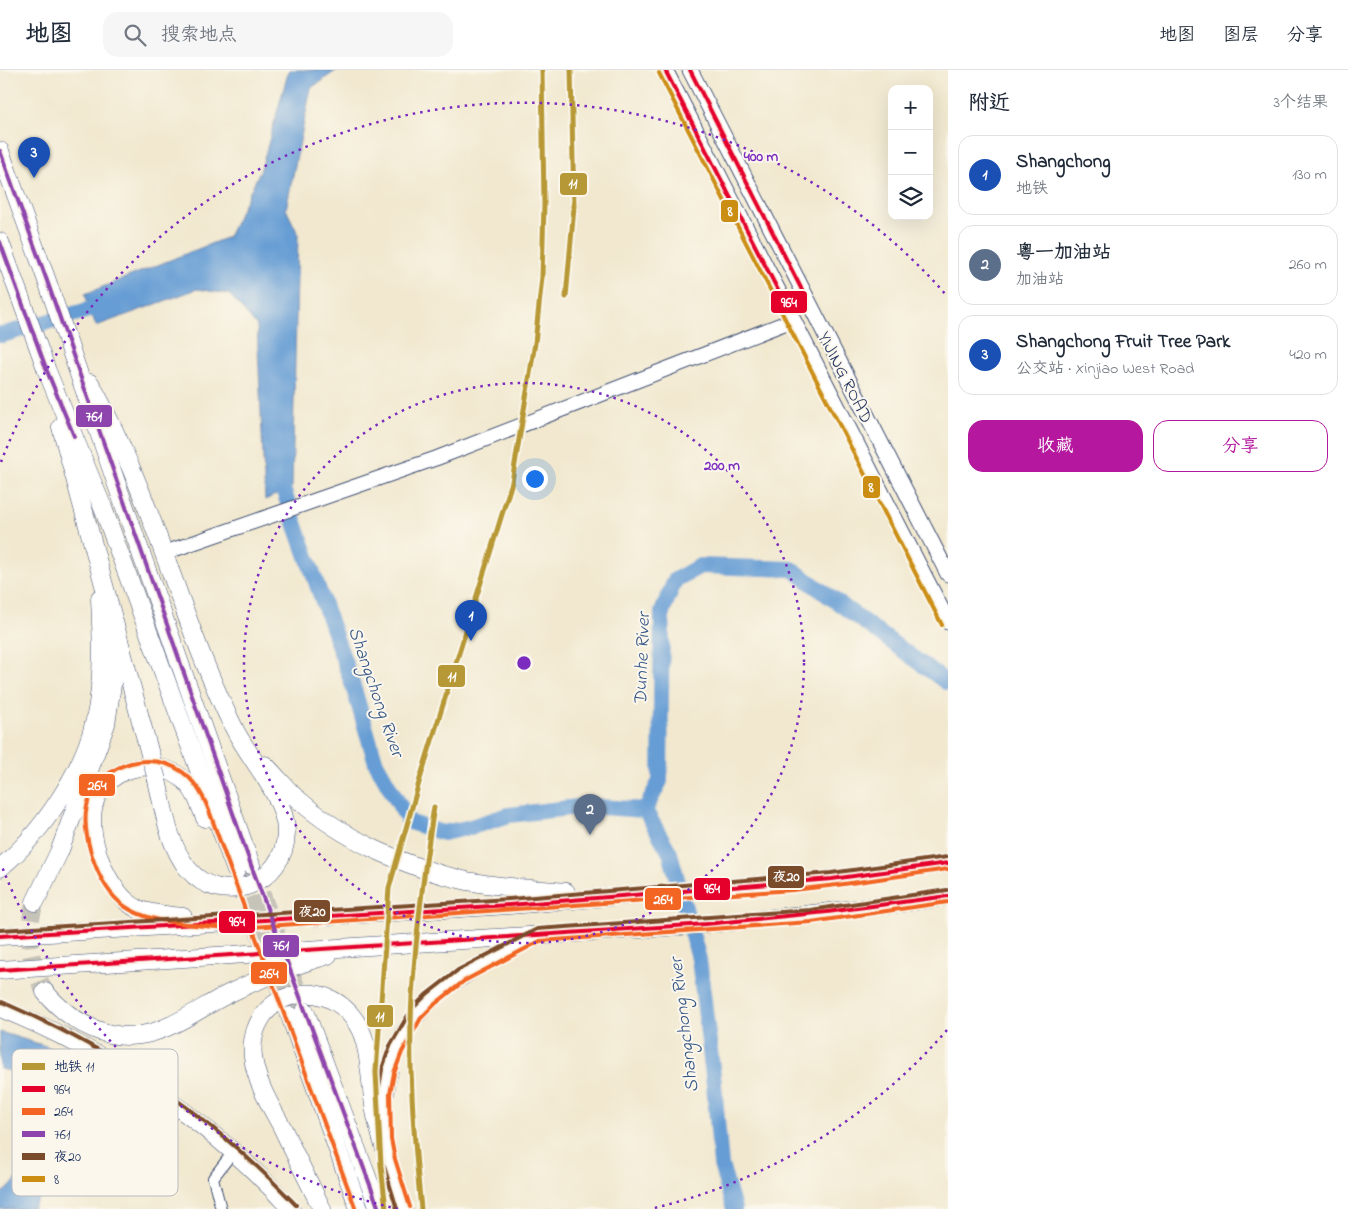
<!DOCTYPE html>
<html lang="zh">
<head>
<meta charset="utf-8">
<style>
	:root { --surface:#fff; --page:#f6f6f7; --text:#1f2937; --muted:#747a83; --line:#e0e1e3; --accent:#b5179e }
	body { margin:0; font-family:"Indie Flower","LXGW WenKai TC",sans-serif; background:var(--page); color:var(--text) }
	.controls { position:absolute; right:15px; top:15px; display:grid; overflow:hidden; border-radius:10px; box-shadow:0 5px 20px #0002 }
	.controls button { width:45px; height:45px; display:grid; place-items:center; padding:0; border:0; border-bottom:1px solid var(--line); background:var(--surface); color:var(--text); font:25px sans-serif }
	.you { position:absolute; left:534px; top:408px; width:18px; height:18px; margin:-12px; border:4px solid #fff; border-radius:50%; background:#1a73e8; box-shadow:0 0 0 8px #1a73e833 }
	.badge { display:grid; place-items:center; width:32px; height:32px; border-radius:50%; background:var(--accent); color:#fff; font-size:16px; font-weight:700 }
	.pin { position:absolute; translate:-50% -41px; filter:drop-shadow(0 1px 2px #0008) }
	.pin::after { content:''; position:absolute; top:26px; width:18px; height:15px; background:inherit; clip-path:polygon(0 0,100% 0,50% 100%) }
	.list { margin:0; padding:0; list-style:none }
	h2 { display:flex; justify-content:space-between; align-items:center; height:65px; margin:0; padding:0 20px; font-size:21px }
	h2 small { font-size:16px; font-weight:400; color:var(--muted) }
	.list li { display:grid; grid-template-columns:32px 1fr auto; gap:15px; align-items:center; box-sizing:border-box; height:80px; margin:0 10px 10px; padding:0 10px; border:1px solid var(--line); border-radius:15px }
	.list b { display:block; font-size:19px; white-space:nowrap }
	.list p { margin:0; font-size:16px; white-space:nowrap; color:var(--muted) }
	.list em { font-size:16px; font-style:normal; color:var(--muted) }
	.actions { display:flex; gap:10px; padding:15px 20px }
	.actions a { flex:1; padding:11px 0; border:1px solid var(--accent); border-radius:15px; text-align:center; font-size:18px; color:var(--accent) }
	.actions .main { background:var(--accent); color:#fff }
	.icon { flex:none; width:28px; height:28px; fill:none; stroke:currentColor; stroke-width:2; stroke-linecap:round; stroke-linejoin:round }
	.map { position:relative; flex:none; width:948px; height:1139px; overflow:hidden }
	header { display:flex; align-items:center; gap:30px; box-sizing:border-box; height:70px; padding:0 25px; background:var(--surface); border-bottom:1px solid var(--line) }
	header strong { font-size:24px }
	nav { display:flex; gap:28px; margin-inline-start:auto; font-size:18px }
	.search { width:350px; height:45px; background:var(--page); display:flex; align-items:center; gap:12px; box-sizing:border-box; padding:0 18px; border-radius:15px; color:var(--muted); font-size:19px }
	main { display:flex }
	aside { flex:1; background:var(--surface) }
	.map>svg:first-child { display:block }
	.water { fill:#669dd4; stroke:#406699 }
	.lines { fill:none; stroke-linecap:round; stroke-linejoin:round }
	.river { stroke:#669dd4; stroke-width:16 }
	.trunk-tunnel { stroke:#c6c3b8; stroke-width:18; stroke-dasharray:18 9; stroke-linecap:butt }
	.minor-casing { stroke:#3b4b6f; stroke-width:12 }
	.tertiary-casing { stroke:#3b4b6f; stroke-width:16 }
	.secondary-casing { stroke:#3b4b6f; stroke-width:17 }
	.trunk-casing { stroke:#3b4b6f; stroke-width:19 }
	.minor { stroke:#fff; stroke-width:10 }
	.tertiary { stroke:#fff; stroke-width:14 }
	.secondary { stroke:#fff; stroke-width:15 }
	.trunk { stroke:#fff; stroke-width:18 }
	.trunk-bridge-casing { stroke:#3b4b6f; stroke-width:19; stroke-linecap:butt }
	.trunk-bridge { stroke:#fff; stroke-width:18 }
	.bus-1-casing { stroke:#fbf7ec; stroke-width:8 }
	.bus-2-casing { stroke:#fbf7ec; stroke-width:8 }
	.bus-3-casing { stroke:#fbf7ec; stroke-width:8 }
	.bus-4-casing { stroke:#fbf7ec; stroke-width:8 }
	.bus-5-casing { stroke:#fbf7ec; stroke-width:8 }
	.bus-1 { stroke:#e4002b; stroke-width:4 }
	.bus-2 { stroke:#f26522; stroke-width:4 }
	.bus-3 { stroke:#8e44ad; stroke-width:4 }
	.bus-4 { stroke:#7a4b2a; stroke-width:4 }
	.bus-5 { stroke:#cb8e13; stroke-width:4 }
	.metro-1-casing { stroke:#fbf7ec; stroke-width:9 }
	.metro-1 { stroke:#b79836; stroke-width:5 }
	.ring { fill:none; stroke:#7b2cbf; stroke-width:2.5; stroke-dasharray:2.5 5 }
	.labels { text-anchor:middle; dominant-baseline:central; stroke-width:4; stroke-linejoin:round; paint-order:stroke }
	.street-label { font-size:18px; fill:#1b2f5e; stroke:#fbf7ec }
	.water-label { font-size:19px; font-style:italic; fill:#355687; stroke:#fbf7ec }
	.key { fill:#fbf7ec; stroke:#b8bbc1; stroke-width:1 }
	.key-label { font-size:14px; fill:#1b2f5e }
	.centre { fill:#7b2cbf; stroke:#fbf7ec; stroke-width:2.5 }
	.ring-label { font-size:15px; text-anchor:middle; font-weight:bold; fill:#7b2cbf; stroke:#fbf7ec; stroke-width:4; stroke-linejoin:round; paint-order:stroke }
	.line-badge { stroke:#fbf7ec; stroke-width:2 }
	.badge-label { font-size:14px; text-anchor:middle; font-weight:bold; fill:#fff }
</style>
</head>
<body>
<header>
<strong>地图</strong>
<div class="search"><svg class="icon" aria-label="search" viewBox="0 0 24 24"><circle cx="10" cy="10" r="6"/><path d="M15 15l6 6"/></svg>搜索地点</div>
<nav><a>地图</a><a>图层</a><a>分享</a></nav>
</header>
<main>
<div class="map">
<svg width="948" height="1139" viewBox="0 0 948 1139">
	<rect width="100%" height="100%" fill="#fbf7ec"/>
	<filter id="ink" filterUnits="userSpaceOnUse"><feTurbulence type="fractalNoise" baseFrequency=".02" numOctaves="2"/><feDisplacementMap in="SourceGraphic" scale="10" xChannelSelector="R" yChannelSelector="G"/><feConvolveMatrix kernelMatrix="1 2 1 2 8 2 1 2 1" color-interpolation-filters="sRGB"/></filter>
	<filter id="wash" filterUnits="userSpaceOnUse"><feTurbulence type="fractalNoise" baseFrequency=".0096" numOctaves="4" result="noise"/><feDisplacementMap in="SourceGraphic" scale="20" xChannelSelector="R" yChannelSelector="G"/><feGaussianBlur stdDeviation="1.12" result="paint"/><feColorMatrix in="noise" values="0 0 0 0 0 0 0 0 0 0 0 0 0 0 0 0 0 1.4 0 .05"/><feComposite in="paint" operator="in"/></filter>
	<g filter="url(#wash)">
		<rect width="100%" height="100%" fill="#f1e8cf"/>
		<g class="water">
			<polygon points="289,0 337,0 311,18 286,139 298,164 292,417 265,430 257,256 229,224 197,219 96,256 85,224 228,167 261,99"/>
			<polygon points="0,962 49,977 66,1010 67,1085 32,1139 0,1139 0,1124 10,1117 38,1083 47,1040 27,1004 0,999"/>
		</g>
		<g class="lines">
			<g class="river">
				<polyline points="0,264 2,265 112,233"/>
				<polyline points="278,401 278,405 353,616 376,693 409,752 443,763 471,757 509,745 586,736 645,740 670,783 699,889 714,1014 721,1095 734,1139"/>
				<polyline points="645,740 660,711 662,542 675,510 700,496 792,499 946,612"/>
			</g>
		</g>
	</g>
	<g filter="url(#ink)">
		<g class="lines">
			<g class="trunk-tunnel">
				<polyline points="252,798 304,938"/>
				<polyline points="237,803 288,943"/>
				<path d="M35 832C25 865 29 892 45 922"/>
			</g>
			<g class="minor-casing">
				<g id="minor">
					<polyline points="785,234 804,224"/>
					<polyline points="221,1139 213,1108 233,1082"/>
				</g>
			</g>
			<g class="tertiary-casing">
				<polyline id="tertiary" points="164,483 437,388 793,250"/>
			</g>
			<g class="secondary-casing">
				<g id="secondary">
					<polyline points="665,0 948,552"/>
					<polyline points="690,0 948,504"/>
				</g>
			</g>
			<g class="trunk-casing">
				<g id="trunk">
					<polyline points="0,81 46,208 117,415 251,795"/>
					<polyline points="0,172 47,301 103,438 236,801"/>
					<path d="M90 313C106 340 118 369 131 398 168 485 193 578 236 662 252 692 286 728 286 762 286 814 221 839 188 799 168 774 164 740 157 710"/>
					<polyline points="61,357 151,688"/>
					<path d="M265 695C275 705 284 716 294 726 342 769 404 797 467 811 499 817 533 819 566 822"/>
					<path d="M0 798C41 764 83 703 95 650 104 610 102 569 100 528"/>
					<polyline points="35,832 60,780 106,654 112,615 111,570"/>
					<path d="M183 847C169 845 151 845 138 839 106 824 81 758 97 726 113 695 159 686 185 711 195 720 200 735 205 748"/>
					<polyline points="0,866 509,835 832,809 948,793"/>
					<path d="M0 900C154 889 308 879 463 870 625 860 787 852 948 826"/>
					<path d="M45 922C72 954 112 975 154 962 180 954 204 936 228 924 261 908 293 895 328 885"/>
					<path d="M0 938C106 980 215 1054 291 1139"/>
					<polyline points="305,941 379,1139"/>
					<polyline points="290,946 359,1139"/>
					<path d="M383 1046C387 939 447 912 532 868"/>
					<polyline points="393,1104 404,1139"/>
					<path d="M322 1139C309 1112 295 1085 282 1057 270 1035 256 1012 253 987 246 923 326 898 359 957 371 978 370 1021 376 1046 381 1069 389 1092 396 1115"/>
				</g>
			</g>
			<use href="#minor" class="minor"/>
			<use href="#tertiary" class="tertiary"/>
			<use href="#secondary" class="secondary"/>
			<use href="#trunk" class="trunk"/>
			<g class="trunk-bridge-casing">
				<polyline id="trunk-bridge" points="151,688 157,710"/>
			</g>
			<use href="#trunk-bridge" class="trunk-bridge"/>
			<g class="bus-1-casing">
				<g id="bus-1">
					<polyline points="665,0 785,234 804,224 690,0"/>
					<polyline points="0,866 509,835 832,809 948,793"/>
					<polyline points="0,900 706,854 827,842 948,826"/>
				</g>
			</g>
			<g class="bus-2-casing">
				<g id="bus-2">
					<path d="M239 858C221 858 203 856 186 854 133 848 108 837 91 783 86 766 82 744 90 727 108 687 165 678 193 712 205 726 211 746 217 763 227 790 237 817 247 845"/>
					<polyline points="355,1137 252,857 793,820 837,815 948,799"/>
					<polyline points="410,1137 395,1089 391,1069 390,1024 394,1003 402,982 421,948 435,934 464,911 540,871 811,852 948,832"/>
				</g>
			</g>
			<g class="bus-3-casing">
				<g id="bus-3">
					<polyline points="0,81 46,208 251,795 379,1139"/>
					<polyline points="0,172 47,301 74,366"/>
				</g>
			</g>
			<g class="bus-4-casing">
				<g id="bus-4">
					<polyline points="0,860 509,829 831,803 947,787"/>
					<path d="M2 932C119 983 208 1043 296 1135"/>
					<polyline points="397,1139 383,1093 379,1071 378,1024 382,999 390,976 411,940 427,924 458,900 537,859 810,840 947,820"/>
				</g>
			</g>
			<g class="bus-5-casing">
				<polyline id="bus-5" points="659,3 942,555"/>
			</g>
			<use href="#bus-1" class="bus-1"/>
			<use href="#bus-2" class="bus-2"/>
			<use href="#bus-3" class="bus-3"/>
			<use href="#bus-4" class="bus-4"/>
			<use href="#bus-5" class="bus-5"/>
			<g class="metro-1-casing">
				<g id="metro-1">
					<polyline points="566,227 574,137 571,0"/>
					<polyline points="386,1139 381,1096 376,1002 389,818 420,709 512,412 535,273 542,207 544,134 542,0"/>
					<path d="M421 1139C414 1069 408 997 412 926 416 863 424 800 434 737"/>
				</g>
			</g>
			<use href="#metro-1" class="metro-1"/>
		</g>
	</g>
	<g class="ring">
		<circle cx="524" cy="593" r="280"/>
		<path d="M947 960A560 560 0 0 1 650 1139M398 1139A560 560 0 0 1 1 794M1 392A560 560 0 0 1 947 226"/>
	</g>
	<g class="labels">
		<g class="street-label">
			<text transform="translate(844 308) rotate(63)">YIJING ROAD</text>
		</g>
		<g class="water-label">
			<text transform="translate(643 589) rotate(-88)">Dunhe River</text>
			<text transform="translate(375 622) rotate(71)">Shangchong River</text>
			<text transform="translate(685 955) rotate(-97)">Shangchong River</text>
		</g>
	</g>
	<rect x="12" y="979" width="166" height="147" rx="8" class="key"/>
	<rect x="22" y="993" width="23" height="7" fill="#b79836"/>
	<rect x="22" y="1016" width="23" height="6" fill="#e4002b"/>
	<rect x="22" y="1038" width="23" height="7" fill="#f26522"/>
	<rect x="22" y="1061" width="23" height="6" fill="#8e44ad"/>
	<rect x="22" y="1083" width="23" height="7" fill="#7a4b2a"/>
	<rect x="22" y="1106" width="23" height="6" fill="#cb8e13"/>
	<g class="key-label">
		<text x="54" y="1001">地铁 11</text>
		<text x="54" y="1024">964</text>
		<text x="54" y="1046">264</text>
		<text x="54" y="1069">761</text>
		<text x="54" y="1091">夜20</text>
		<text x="54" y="1114">8</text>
	</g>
	<circle cx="524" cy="593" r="8" class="centre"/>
	<g class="ring-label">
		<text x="761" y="91">400 m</text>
		<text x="722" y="400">200 m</text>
	</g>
	<g class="line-badge">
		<rect x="559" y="102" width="29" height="24" rx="5" fill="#b79836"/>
		<rect x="720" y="129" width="19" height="24" rx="5" fill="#cb8e13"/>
		<rect x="770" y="220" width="38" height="24" rx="5" fill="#e4002b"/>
		<rect x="75" y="334" width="38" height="24" rx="5" fill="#8e44ad"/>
		<rect x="862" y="405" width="19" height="24" rx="5" fill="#cb8e13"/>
		<rect x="437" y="594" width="29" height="24" rx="5" fill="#b79836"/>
		<rect x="78" y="703" width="38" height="24" rx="5" fill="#f26522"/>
		<rect x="767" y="795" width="38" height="24" rx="5" fill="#7a4b2a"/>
		<rect x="693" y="807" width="38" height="24" rx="5" fill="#e4002b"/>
		<rect x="644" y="817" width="38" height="24" rx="5" fill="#f26522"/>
		<rect x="293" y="829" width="38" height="24" rx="5" fill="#7a4b2a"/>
		<rect x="218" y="840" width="38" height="24" rx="5" fill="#e4002b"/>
		<rect x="262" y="864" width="38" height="24" rx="5" fill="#8e44ad"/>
		<rect x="250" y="891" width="38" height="24" rx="5" fill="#f26522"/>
		<rect x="366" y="934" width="28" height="24" rx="5" fill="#b79836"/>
	</g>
	<g class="badge-label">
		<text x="573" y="118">11</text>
		<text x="730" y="146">8</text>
		<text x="789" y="237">964</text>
		<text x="94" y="351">761</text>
		<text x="871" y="422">8</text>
		<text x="452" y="611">11</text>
		<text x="97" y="720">264</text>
		<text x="786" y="811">夜20</text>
		<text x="712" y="823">964</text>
		<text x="663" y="834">264</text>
		<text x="312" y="846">夜20</text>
		<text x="237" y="856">964</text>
		<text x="281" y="880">761</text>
		<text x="269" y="908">264</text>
		<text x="380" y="951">11</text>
	</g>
</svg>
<div class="controls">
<button>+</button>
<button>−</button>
<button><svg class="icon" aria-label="layers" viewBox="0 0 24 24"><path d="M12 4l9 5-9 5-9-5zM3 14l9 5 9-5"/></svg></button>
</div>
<div class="you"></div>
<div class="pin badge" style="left:471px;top:571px;background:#1a4fb4">1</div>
<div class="pin badge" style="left:590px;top:765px;background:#5c6f8a">2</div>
<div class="pin badge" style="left:34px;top:108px;background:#1a4fb4">3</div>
</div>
<aside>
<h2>附近<small>3个结果</small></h2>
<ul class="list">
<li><span class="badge" style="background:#1a4fb4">1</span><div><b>Shangchong</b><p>地铁</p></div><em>130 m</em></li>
<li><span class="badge" style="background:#5c6f8a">2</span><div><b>粤一加油站</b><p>加油站</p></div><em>260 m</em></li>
<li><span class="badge" style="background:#1a4fb4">3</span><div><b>Shangchong Fruit Tree Park</b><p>公交站 · Xinjiao West Road</p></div><em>420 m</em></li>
</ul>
<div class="actions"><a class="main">收藏</a><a>分享</a></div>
</aside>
</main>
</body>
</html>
